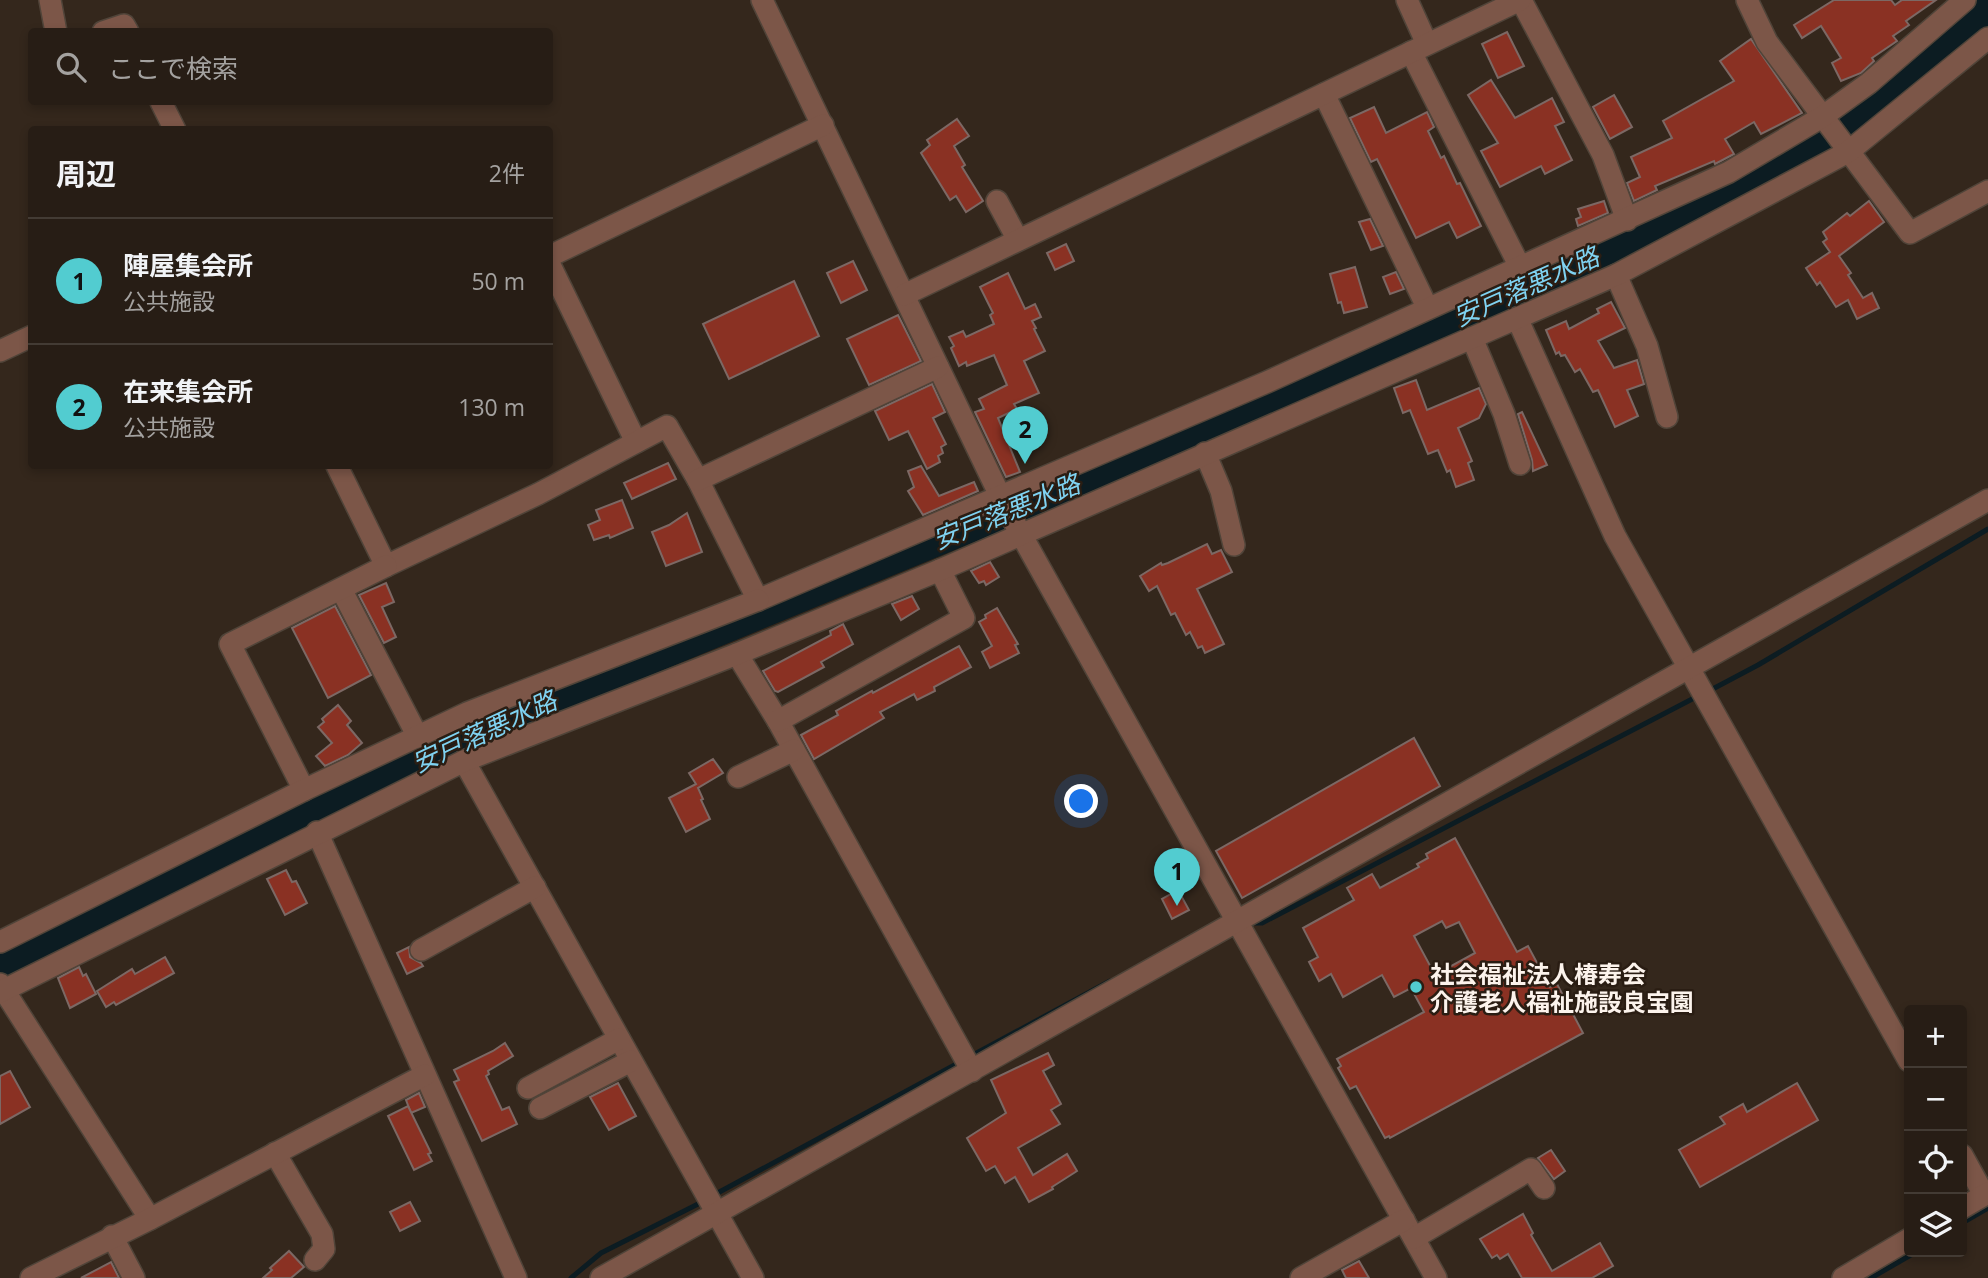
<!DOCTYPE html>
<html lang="ja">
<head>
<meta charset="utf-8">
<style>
	:root { --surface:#271d15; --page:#332a22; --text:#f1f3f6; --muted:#a4a2a0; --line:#433b34; --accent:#52ccd0 }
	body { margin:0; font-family:"Open Sans","Noto Sans JP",sans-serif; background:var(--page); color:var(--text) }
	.controls { position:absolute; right:21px; bottom:21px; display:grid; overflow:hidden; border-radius:7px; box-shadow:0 4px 10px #0003 }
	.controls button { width:63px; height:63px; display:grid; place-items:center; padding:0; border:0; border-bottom:2px solid var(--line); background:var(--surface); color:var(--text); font:35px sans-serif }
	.you { position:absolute; left:1082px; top:802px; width:24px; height:24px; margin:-18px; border:5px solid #fff; border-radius:50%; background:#1a73e8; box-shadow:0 0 0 10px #1a73e833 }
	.badge { display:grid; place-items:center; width:46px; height:46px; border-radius:50%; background:var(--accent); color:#111; font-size:23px; font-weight:700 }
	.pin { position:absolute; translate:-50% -58px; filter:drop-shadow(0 2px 4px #0008) }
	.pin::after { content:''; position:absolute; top:37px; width:24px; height:21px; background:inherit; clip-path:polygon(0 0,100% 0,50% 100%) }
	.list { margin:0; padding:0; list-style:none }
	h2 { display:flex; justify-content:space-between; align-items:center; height:91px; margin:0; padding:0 28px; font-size:30px }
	h2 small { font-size:23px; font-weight:400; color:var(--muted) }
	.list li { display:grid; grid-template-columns:46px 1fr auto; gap:21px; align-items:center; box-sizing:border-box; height:126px; padding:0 28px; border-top:2px solid var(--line) }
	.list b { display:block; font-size:26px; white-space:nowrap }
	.list p { margin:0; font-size:23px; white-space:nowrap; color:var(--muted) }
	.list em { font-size:23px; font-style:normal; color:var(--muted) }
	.icon { flex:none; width:38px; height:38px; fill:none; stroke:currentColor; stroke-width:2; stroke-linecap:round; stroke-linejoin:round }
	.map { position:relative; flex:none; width:1988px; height:1278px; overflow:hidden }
	.search { position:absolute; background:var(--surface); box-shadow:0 4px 10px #0003; left:28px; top:28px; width:525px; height:77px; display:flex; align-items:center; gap:18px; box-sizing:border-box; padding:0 24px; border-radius:7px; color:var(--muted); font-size:26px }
	.panel { position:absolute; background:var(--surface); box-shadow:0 4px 10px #0003; left:28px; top:126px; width:525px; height:343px; border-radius:7px }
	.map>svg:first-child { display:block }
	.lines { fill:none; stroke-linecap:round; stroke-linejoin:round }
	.stream { stroke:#0c1c22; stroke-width:5 }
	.river { stroke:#0c1c22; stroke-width:33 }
	.building { fill:#8a3123; stroke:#7c6864; stroke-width:2; fill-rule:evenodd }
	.minor-casing { stroke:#504439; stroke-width:24 }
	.minor { stroke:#7c5648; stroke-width:21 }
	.poi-dot { fill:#52ccd0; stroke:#2a1d13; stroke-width:2.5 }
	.labels { text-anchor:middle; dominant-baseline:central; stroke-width:5; stroke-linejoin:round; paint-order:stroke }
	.poi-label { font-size:24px; font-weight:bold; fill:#fcf3ec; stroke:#2a1d13; text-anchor:start }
	.water-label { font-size:26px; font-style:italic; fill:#7fd2f1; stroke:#2a1d13 }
</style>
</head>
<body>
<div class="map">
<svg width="1988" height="1278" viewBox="0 0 1988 1278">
	<rect width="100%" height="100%" fill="#34271c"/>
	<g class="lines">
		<g class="stream">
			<polyline points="1707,692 1758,665 1988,529"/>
			<polyline points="1249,923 1262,923 1698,696"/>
			<polyline points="971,1056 1110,981"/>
			<polyline points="712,1196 962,1061"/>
			<polyline points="1962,1223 1988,1208"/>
			<polyline points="571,1278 601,1253 704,1201"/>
			<polyline points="1871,1278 1916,1252"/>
		</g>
		<polyline class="river" points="0,972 116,912 501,719 1273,401 1802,160 1988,12"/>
	</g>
	<g class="building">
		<polygon points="1834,0 1891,0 1895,5 1902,0 1936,0 1906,21 1909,25 1893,36 1897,41 1872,58 1874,61 1861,73 1841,81 1832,63 1841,58 1821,26 1802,38 1794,25"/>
		<polygon points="1507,32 1524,66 1498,78 1482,44"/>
		<polygon points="1751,39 1802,113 1761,134 1754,122 1725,139 1734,154 1715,164 1714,161 1655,186 1657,190 1634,201 1627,183 1640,177 1631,157 1672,138 1663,121 1734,81 1720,61"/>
		<polygon points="1491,80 1515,118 1552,98 1564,122 1555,126 1572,160 1545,174 1541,166 1500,187 1481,151 1498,143 1468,95"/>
		<polygon points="1614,95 1632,127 1610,139 1593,107"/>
		<polygon points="1374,107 1386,133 1427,112 1434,127 1428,131 1441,158 1444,156 1457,184 1460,183 1481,226 1457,238 1449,222 1416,238 1377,159 1371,162 1350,118"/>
		<polygon points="957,119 969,136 954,146 965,165 962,167 983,201 966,212 956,196 950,200 921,153 930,145 927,140"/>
		<polygon points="1604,201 1608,213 1578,226 1576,219 1581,217 1578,209"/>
		<polygon points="1869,201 1884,222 1839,256 1851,273 1848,275 1863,298 1872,293 1879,308 1857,319 1848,300 1836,307 1820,282 1817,285 1806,268 1830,252 1823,242 1827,239 1823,232 1847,213 1850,216"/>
		<polygon points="1370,219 1383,246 1371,250 1359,222"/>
		<polygon points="1066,244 1074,261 1055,270 1047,253"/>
		<polygon points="853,261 867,290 841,303 827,273"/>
		<polygon points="1355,267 1367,307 1344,313 1341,302 1338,303 1330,274"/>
		<polygon points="1396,272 1404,289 1390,294 1383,277"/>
		<polygon points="1008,273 1025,309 1035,304 1041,317 1032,321 1036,328 1034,329 1045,351 1024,361 1039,393 1014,404 1017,409 998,418 1020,472 1006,477 975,412 984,409 979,399 1007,385 994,355 967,366 966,362 959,366 951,348 954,346 949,337 963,331 966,337 994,324 990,315 993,313 980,287"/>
		<polygon points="794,281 819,336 729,379 703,324"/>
		<polygon points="1611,302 1625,328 1598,341 1614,368 1637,360 1644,384 1627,390 1638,416 1615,427 1598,390 1593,392 1580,369 1575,372 1565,355 1561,356 1559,352 1556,354 1546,330 1566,321 1569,329 1599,313 1597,309"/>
		<polygon points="898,315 921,361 869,385 847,339"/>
		<polygon points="1416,380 1427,410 1479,388 1486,404 1479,418 1458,428 1472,461 1468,463 1474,480 1456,487 1450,470 1447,472 1438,450 1428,454 1410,410 1403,413 1394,388"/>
		<polygon points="932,384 945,412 933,418 946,444 941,447 943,453 938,456 940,462 927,469 908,431 889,440 875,411"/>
		<polygon points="1522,412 1547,465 1533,471 1532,460 1518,414"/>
		<polygon points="668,463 676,479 632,499 624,483"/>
		<polygon points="921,466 939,496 974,482 978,491 923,515 908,491 914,487 908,471"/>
		<polygon points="622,500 633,528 610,538 609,535 594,540 588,525 600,520 596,510"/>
		<polygon points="687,513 702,552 666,566 652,532 669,525"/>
		<polygon points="1207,544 1212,554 1221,550 1232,572 1197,589 1224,644 1205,653 1202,646 1198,648 1190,632 1186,635 1175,613 1171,615 1157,586 1149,591 1140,576 1161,563 1162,565 1168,563"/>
		<polygon points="990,562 999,577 986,585 984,581 979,583 971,571"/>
		<polygon points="386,583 394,602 382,607 396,637 384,643 359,595"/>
		<polygon points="912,596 919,609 901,620 892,604"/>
		<polygon points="335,606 371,675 328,698 292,628"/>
		<polygon points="997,608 1018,644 1015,645 1019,653 990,668 982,652 992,646 979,622 986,618 985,615"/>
		<polygon points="843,624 853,644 821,662 824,667 778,692 775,691 763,671 831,635 830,631"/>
		<polygon points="959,646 971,667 934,687 935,691 917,700 914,694 880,712 884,718 814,759 801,735 838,715 836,711 872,691 873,693"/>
		<polygon points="338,705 351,721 347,725 362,743 348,755 325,766 316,756 332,743 318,727 324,722 322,719"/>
		<polygon points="1414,738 1440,786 1242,898 1216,851"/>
		<polygon points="713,759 723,773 698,788 703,799 701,800 710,819 686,832 669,798 696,784 689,773"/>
		<path d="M1455 838 1517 952 1528 946 1550 987 1557 984 1583 1033 1390 1138 1389 1136 1385 1138 1356 1086 1350 1089 1338 1068 1341 1066 1337 1059 1424 1012 1411 988 1394 997 1382 975 1343 997 1331 974 1319 981 1309 962 1318 957 1303 928 1354 900 1347 888 1372 874 1380 888 1419 867 1417 864 1428 858 1426 854ZM1442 921 1446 928 1459 922 1475 953 1435 975 1414 936Z"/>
		<polygon points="286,870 292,882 296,881 307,903 285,915 267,879"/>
		<polygon points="1178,890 1189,910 1172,919 1162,899"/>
		<polygon points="409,947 410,957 421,963 423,966 407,974 397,953"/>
		<polygon points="165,957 174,973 116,1005 114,1002 106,1007 97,991 132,969 135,974"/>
		<polygon points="79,967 83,976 86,974 96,994 70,1008 58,978"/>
		<polygon points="505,1043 513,1056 488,1071 489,1074 486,1076 502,1110 509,1107 517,1124 482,1141 454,1082 459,1080 454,1070 493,1051"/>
		<polygon points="1048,1053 1054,1065 1043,1071 1061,1104 1051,1110 1060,1124 1018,1148 1033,1175 1067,1154 1077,1171 1052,1187 1053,1189 1029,1202 1015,1177 1005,1183 995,1166 986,1171 967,1138 1006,1113 991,1080"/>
		<polygon points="10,1071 30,1107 0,1124 0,1076"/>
		<polygon points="618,1083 636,1116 609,1130 590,1097"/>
		<polygon points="1797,1083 1818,1120 1700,1187 1679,1150 1725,1124 1720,1117 1743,1104 1747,1112"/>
		<polygon points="419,1093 425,1107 411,1113 406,1100"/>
		<polygon points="408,1106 431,1153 428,1154 432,1161 414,1170 388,1116"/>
		<polygon points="1551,1150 1565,1171 1554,1179 1538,1158"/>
		<polygon points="410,1202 420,1221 400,1231 390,1212"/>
		<polygon points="1523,1214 1533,1233 1531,1235 1552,1271 1600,1243 1613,1266 1592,1278 1522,1278 1508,1254 1500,1259 1497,1255 1492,1258 1480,1239"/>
		<polygon points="289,1251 304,1267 291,1278 263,1278 272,1270 270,1268"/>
		<polygon points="1359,1261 1369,1278 1346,1278 1342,1270"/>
		<polygon points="111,1262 119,1278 81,1278"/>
	</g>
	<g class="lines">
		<g class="minor-casing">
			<g id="minor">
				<polyline points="50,0 56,32"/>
				<polyline points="762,0 1003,502 1436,1278"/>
				<polyline points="1407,0 1427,44"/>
				<polyline points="1521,0 1603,155 1627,220"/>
				<polyline points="1747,0 1767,42 1910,233 1988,191"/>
				<polyline points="103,32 124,25 128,32"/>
				<polyline points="1411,52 1520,267"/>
				<polyline points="1324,94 1427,307"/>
				<polyline points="161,102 175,130"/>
				<polyline points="997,201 1018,240"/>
				<polyline points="550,256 823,125"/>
				<polyline points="550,265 636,442"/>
				<polyline points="1616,275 1647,346 1667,417"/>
				<polyline points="904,295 1520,0"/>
				<polyline points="1517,318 1615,536 1909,1061"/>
				<polyline points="1472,338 1504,414 1520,464"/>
				<polyline points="0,351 32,336"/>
				<polyline points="1205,453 1221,491 1234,545"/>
				<polyline points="337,466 386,566 538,494 667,426 698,480 758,600 1267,382 1729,172 1822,117 1869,83 1965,0"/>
				<polyline points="698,480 938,367"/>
				<polyline points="341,589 418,737"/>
				<polyline points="737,654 778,721 972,1071"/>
				<polyline points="778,721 964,618 940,570"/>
				<polyline points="464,761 753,1278"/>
				<polyline points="738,777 794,750"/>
				<polyline points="304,790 230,644 386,566"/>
				<polyline points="317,832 516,1278"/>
				<polyline points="0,942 304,790 467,713 758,600"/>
				<polyline points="421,950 535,887"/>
				<polyline points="0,984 150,1219"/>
				<polyline points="0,992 464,761 737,654 940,570 1616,275 1848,152 1988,38"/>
				<polyline points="528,1088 619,1039"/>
				<polyline points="540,1108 631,1061"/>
				<polyline points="275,1153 322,1234 324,1249 315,1260"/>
				<polyline points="1962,1155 1984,1195"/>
				<polyline points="1962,1208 1988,1193"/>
				<polyline points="112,1236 134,1278"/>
				<polyline points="1414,1238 1531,1169 1544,1188"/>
				<polyline points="31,1278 150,1219 425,1075"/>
				<polyline points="601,1278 1988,500"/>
				<polyline points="1301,1278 1404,1220"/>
				<polyline points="1843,1278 1909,1239"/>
			</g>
		</g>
		<use href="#minor" class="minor"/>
	</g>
	<circle class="poi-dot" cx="1416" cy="987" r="7"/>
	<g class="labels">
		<g class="poi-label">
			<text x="1430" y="973">社会福祉法人椿寿会<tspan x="1430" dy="28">介護老人福祉施設良宝園</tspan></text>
		</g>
		<g class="water-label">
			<text transform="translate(1526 286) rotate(-24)">安戸落悪水路</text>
			<text transform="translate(1006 511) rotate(-22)">安戸落悪水路</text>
			<text transform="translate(484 731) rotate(-25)">安戸落悪水路</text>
		</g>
	</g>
</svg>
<div class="controls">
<button>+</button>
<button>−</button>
<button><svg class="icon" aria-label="locate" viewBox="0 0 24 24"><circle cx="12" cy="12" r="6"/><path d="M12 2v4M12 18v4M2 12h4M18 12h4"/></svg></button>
<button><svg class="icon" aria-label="layers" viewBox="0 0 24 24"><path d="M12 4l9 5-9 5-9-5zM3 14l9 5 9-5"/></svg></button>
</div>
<div class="you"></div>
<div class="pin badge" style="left:1177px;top:906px">1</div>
<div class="pin badge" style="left:1025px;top:464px">2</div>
<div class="search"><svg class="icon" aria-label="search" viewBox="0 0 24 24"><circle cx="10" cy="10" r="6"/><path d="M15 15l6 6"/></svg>ここで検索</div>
<section class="panel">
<h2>周辺<small>2件</small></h2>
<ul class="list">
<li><span class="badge">1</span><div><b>陣屋集会所</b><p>公共施設</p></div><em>50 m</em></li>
<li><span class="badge">2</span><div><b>在来集会所</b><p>公共施設</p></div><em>130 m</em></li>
</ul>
</section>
</div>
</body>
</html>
